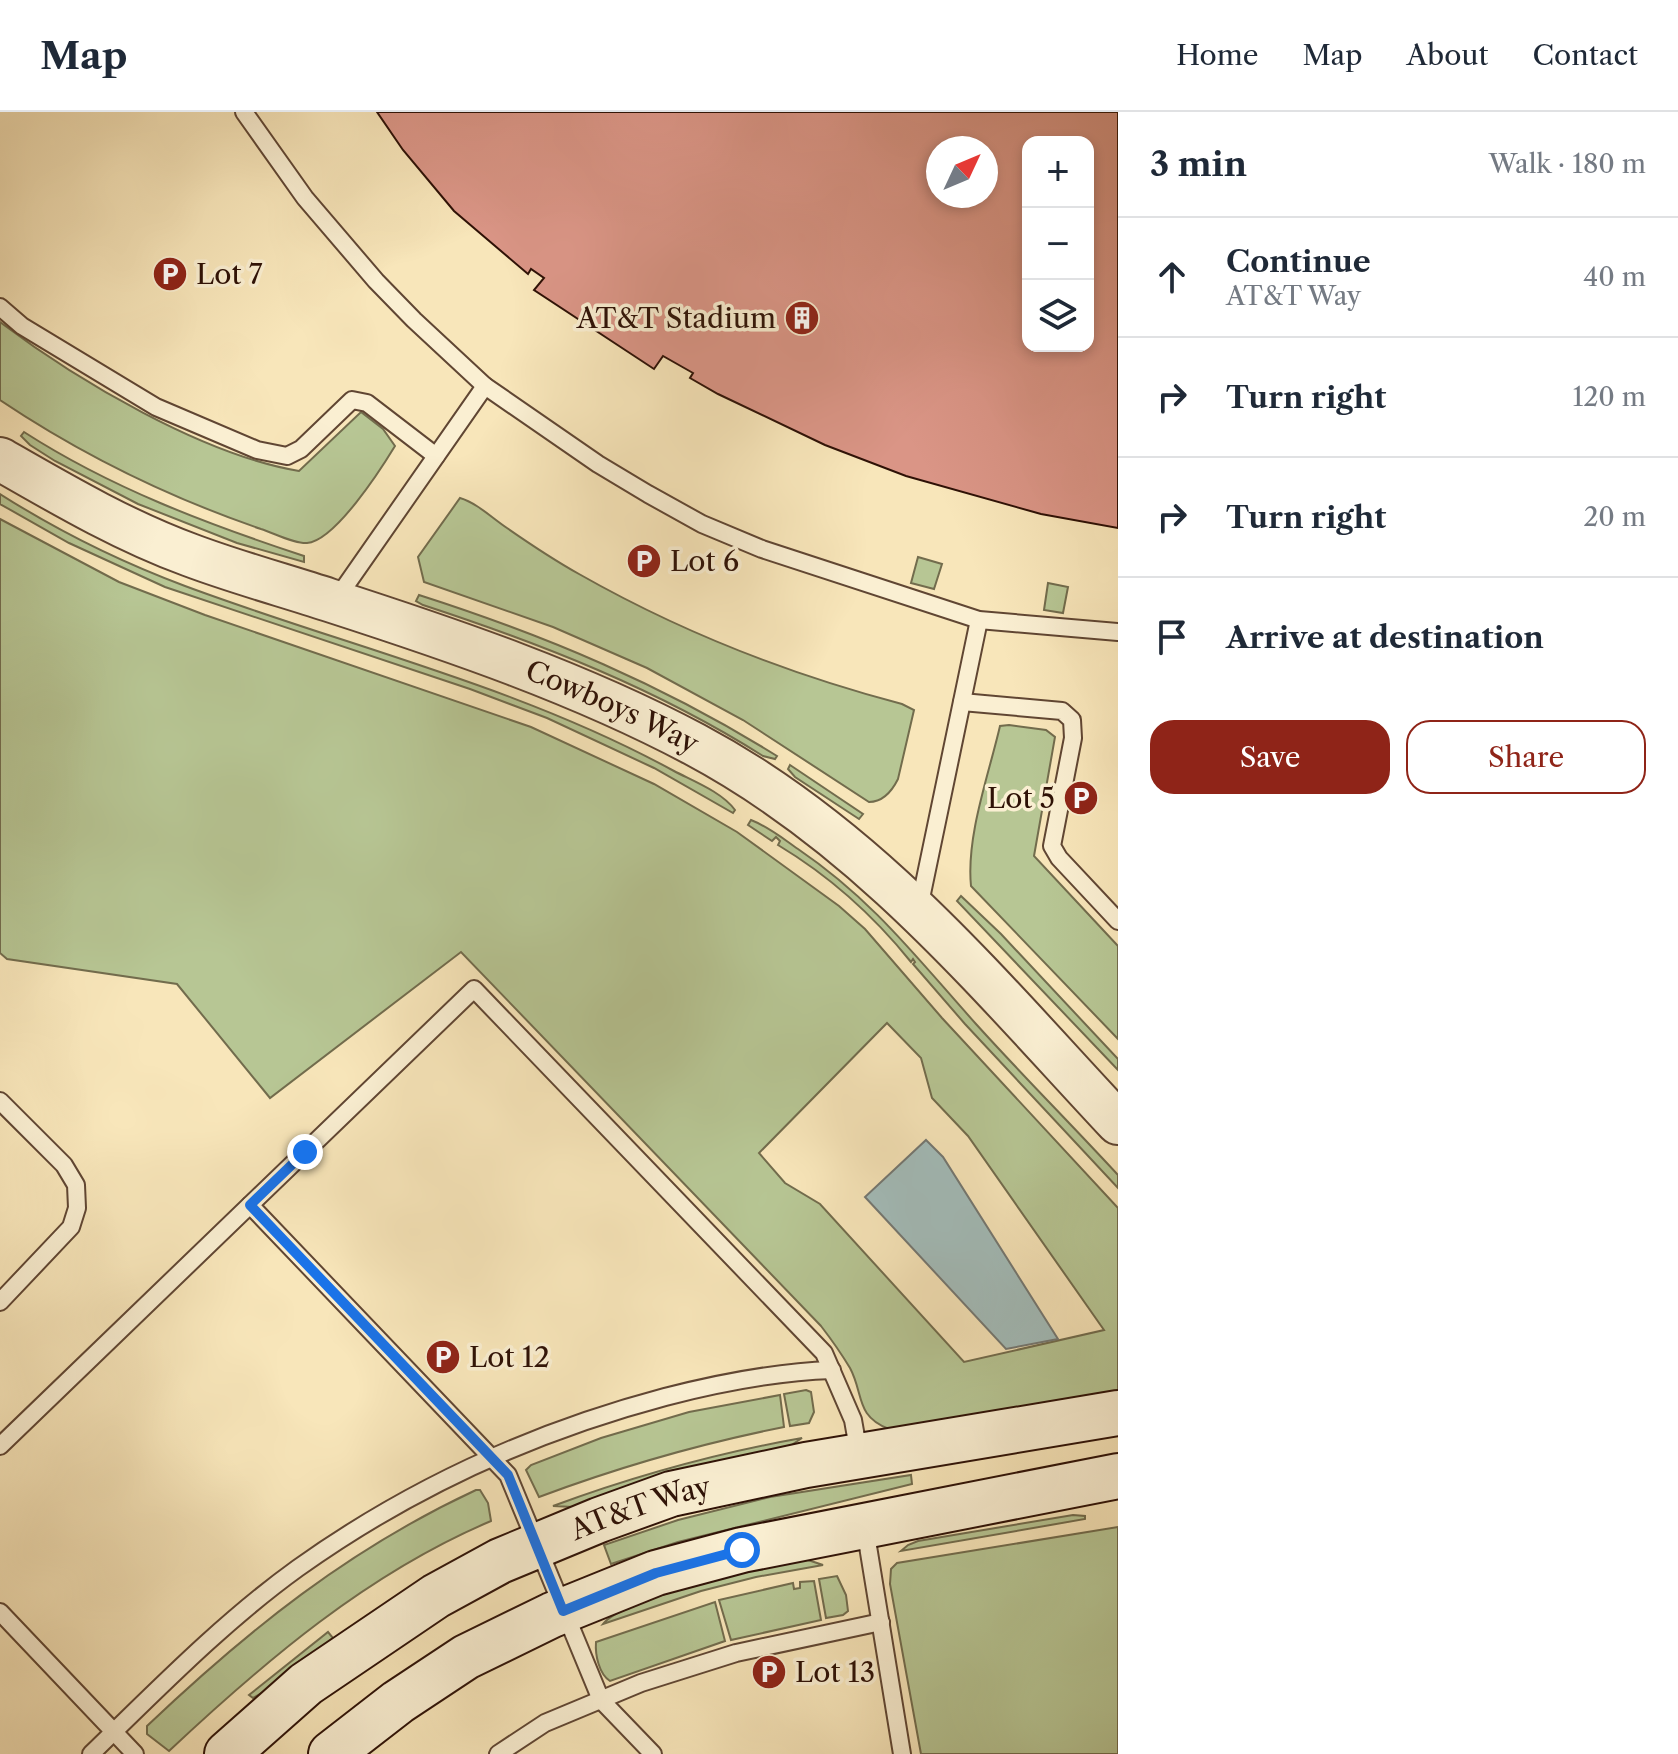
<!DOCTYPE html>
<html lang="en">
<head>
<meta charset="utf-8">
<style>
	:root { --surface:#fff; --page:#f6f6f7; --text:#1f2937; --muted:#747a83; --line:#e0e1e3; --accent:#8f2418 }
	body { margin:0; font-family:"Libre Caslon Text",serif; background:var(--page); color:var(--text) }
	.controls { position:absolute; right:24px; top:24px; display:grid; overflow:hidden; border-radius:16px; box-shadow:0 4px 12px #0003 }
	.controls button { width:72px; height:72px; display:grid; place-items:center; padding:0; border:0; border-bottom:2px solid var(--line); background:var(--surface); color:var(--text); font:40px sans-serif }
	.compass { position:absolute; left:926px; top:24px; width:72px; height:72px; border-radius:50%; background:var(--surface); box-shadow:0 4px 12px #0003; rotate:46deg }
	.stop { position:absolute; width:24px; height:24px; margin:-18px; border:6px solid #1a73e8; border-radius:50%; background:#fff }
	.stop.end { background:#1a73e8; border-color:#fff; box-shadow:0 2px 8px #0008 }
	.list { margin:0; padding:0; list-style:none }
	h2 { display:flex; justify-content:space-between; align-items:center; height:104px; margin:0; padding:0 32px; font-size:34px }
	h2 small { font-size:26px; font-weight:400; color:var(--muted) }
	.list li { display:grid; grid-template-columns:52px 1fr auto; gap:24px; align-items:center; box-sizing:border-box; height:120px; padding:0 32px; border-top:2px solid var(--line) }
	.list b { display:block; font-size:30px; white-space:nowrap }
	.list p { margin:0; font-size:26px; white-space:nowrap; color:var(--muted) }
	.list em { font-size:26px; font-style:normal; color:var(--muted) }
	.actions { display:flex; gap:16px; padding:24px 32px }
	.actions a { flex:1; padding:18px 0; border:2px solid var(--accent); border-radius:24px; text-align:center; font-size:28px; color:var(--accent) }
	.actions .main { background:var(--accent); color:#fff }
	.icon { flex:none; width:44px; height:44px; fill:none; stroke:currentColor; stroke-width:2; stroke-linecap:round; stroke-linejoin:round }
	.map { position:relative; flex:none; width:1118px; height:1642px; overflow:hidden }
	header { display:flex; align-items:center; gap:48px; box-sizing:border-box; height:112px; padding:0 40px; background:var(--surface); border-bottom:2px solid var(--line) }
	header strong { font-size:38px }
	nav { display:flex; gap:44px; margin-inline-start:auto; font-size:28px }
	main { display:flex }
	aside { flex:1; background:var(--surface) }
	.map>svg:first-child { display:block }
	.green { fill:#b7c694; stroke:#726c4d; stroke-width:2; fill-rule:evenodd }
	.water { fill:#a3bdbb; stroke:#747873; stroke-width:2 }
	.building { fill:#da9586; stroke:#2e1106; stroke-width:2; fill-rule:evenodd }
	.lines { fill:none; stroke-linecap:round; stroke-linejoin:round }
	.service-casing { stroke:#604633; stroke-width:20 }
	.tertiary-casing { stroke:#604633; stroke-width:46 }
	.secondary-casing { stroke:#2e1106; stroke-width:48 }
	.service { stroke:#faefd2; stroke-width:16 }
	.tertiary { stroke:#faefd2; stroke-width:42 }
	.secondary { stroke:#faefd2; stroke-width:44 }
	.route { stroke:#1a73e8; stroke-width:10 }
	.labels { text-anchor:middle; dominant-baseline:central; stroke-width:7; stroke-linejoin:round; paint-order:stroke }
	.poi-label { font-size:28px; fill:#2e1106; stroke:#faefd2; text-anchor:start }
	.street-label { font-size:28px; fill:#2e1106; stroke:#faefd2 }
</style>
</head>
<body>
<header>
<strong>Map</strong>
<nav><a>Home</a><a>Map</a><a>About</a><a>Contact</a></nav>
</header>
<main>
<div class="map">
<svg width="1118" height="1642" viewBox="0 0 1118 1642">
	<rect width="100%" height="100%" fill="#f8e6ba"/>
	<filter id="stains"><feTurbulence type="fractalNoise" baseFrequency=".0025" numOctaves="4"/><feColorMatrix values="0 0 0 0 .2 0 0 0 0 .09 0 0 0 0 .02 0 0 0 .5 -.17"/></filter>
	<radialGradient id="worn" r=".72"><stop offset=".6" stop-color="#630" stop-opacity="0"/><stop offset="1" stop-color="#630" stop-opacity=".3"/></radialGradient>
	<g class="green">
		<path d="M0 210C78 269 203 343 299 359L361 300 383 317 395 334C381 357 335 429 307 431 294 432 274 421 261 417 168 385 82 343 0 288Z"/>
		<path d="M24 320C111 376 207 412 304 444V450L237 431 138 392 55 349 30 333 21 324Z"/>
		<path d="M0 382C58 419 121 450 185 474 349 535 519 574 674 659 693 669 722 680 735 698L733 701 654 656 547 606 470 577 165 475 69 431 0 392Z"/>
		<path d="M460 386C477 391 492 406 507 416 530 432 554 448 579 462 681 520 788 562 902 592L914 598 898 667C892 679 883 690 869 690L743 608 647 556 553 515 424 470 418 445Z"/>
		<path d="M0 407 119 470 205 503 531 615 654 672 737 720 839 794 865 817 942 906 1118 1096V1279L1034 1298 889 1317C855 1304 864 1282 850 1256 841 1241 831 1227 821 1214L461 840 270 986 177 872 7 847 0 841ZM887 911 921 946 932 986 968 1024 1104 1218 964 1250 820 1092 785 1071 759 1041Z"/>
		<polygon points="918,445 942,452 934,477 911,471"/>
		<polygon points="1048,471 1068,475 1063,501 1044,498"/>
		<path d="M419 483C547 524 663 573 777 644L775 647 763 644C657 577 542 532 423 493L416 489Z"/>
		<path d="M1009 613 1046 618 1055 625 1034 744 1118 834V927L971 774C966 724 989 662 1000 614Z"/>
		<polygon points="790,653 863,702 859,707 795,665 788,657"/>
		<path d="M751 708C769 715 782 726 798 737 873 788 916 845 976 912 1022 963 1071 1012 1118 1063V1076L965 912 913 852 915 850 913 847 911 850C874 804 828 763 778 733L780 729 776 725 772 729 748 713Z"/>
		<polygon points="961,784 1001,822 1118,947 1118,958 957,789"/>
		<polygon points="806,1278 811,1280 814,1300 809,1311 790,1314 784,1282"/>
		<path d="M780 1283 784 1315C699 1332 619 1355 539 1385L526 1358 531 1353 601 1326 689 1300Z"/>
		<path d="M802 1326 787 1336 573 1395 553 1394C634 1364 717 1341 802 1326Z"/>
		<polygon points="911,1363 912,1372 678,1430 611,1452 604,1433 678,1408 770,1385"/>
		<path d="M476 1378H480L488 1391 491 1409C368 1461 265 1549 169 1639L147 1622V1614C248 1518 349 1437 476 1378Z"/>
		<polygon points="1073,1403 1085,1404 1085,1407 901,1439 908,1433 918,1429"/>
		<polygon points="1118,1415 1118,1642 921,1642 890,1472 891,1457 897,1451"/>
		<path d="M805 1447 823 1453 756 1465 701 1479 603 1512C622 1487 769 1452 805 1447Z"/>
		<polygon points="837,1464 846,1483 848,1499 843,1503 826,1506 819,1467"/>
		<polygon points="814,1469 821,1508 731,1528 719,1488 793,1471 794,1477 800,1476 800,1470"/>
		<path d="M715 1490 725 1529 610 1569C599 1562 595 1543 596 1530Z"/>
		<polygon points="328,1520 333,1526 264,1580 253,1586 249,1583"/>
	</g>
	<polygon class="water" points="926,1028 943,1045 1058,1227 1006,1237 865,1085"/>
	<path class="building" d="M377 0H1118V416L1041 402 906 364 825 333 718 282 690 266 693 261 663 244 654 257 534 178 544 166 531 157 528 162 454 99 403 38ZM1028 30H1088V234H1028ZM938 36H986V84H938Z"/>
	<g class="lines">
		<g class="service-casing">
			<g id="service">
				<polyline points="244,0 305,86 376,169 414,208 485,274 598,352 648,382 702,412 762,437 979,508 1118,520"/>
				<polyline points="0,195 22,214 156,295 257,338 287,344 301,337 352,288 367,291 436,344"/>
				<polyline points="335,489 485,274"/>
				<polyline points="962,590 1062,599 1072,608 1073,626 1052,734 1059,746 1118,809"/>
				<polyline points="919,796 979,508"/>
				<polyline points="0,989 64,1053 76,1073 77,1096 71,1115 0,1190"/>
				<polyline points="250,1093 508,1363 601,1588 653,1642"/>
				<polyline points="0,1334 474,877 824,1241 853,1308 859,1342"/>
				<polyline points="865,1416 902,1642"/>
				<polyline points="0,1500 135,1642"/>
				<path d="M91 1642C157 1578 223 1510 298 1456 409 1377 533 1320 665 1285 719 1271 775 1260 832 1258"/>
				<polyline points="498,1642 545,1611 641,1571 736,1541 881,1510"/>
			</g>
		</g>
		<g class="tertiary-casing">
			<g id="tertiary">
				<path id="s1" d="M0 347C61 382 124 419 190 443 235 460 283 473 329 488 453 528 579 571 694 632 867 724 986 870 1118 1011"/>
			</g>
		</g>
		<g class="secondary-casing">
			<g id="secondary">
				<path id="s2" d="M227 1642 306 1572 436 1484 500 1449 599 1408 671 1382 806 1353 1118 1301"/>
				<polyline points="331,1642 398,1590 466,1545 552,1503 656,1461 742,1438 1118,1364"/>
			</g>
		</g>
		<use href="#service" class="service"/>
		<use href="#tertiary" class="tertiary"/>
		<use href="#secondary" class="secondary"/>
	</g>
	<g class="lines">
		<polyline class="route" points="305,1040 250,1093 508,1363 563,1499 656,1461 742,1438"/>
	</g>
	<defs>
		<g id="parking-disc" transform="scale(1.8)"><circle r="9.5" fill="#8f2418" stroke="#faefd2"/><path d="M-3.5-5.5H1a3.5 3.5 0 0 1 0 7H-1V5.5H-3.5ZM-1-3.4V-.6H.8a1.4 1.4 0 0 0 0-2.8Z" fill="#fff"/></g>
		<g id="building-disc" transform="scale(1.8)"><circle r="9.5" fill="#8f2418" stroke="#faefd2"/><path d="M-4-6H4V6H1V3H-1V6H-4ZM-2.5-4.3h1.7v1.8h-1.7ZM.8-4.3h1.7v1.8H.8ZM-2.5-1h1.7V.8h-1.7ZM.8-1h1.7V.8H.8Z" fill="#fff"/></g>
	</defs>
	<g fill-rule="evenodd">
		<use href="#parking-disc" x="170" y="162"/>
		<use href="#building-disc" x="802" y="206"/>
		<use href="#parking-disc" x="644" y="449"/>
		<use href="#parking-disc" x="1081" y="686"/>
		<use href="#parking-disc" x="443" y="1245"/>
		<use href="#parking-disc" x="769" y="1560"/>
	</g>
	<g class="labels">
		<g class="poi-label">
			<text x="196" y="162">Lot 7</text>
			<text x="776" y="206" text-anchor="end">AT&amp;T Stadium</text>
			<text x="670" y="449">Lot 6</text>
			<text x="1055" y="686" text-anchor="end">Lot 5</text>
			<text x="469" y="1245">Lot 12</text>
			<text x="795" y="1560">Lot 13</text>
		</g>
		<g class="street-label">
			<text stroke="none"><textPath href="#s1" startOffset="662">Cowboys Way</textPath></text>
			<text stroke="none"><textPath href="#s2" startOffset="486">AT&amp;T Way</textPath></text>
		</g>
	</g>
	<rect width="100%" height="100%" filter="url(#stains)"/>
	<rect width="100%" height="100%" fill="url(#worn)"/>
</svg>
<div class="controls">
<button>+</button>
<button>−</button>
<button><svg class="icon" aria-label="layers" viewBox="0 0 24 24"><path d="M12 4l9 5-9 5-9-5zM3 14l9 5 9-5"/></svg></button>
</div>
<svg class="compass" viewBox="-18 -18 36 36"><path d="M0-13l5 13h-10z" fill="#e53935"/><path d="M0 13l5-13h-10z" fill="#747a83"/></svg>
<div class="stop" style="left:742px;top:1438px"></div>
<div class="stop end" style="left:305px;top:1040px"></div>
</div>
<aside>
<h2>3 min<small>Walk · 180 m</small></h2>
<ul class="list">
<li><svg class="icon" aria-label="ahead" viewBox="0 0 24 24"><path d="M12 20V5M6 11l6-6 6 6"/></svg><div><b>Continue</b><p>AT&amp;T Way</p></div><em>40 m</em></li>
<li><svg class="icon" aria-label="right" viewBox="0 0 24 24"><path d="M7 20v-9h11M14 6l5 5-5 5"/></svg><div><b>Turn right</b></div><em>120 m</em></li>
<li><svg class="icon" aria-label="right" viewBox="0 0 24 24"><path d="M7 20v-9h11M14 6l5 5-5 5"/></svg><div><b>Turn right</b></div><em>20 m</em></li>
<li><svg class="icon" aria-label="arrive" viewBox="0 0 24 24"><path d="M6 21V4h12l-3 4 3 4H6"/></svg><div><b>Arrive at destination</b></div></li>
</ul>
<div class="actions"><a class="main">Save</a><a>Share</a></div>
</aside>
</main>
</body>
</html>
